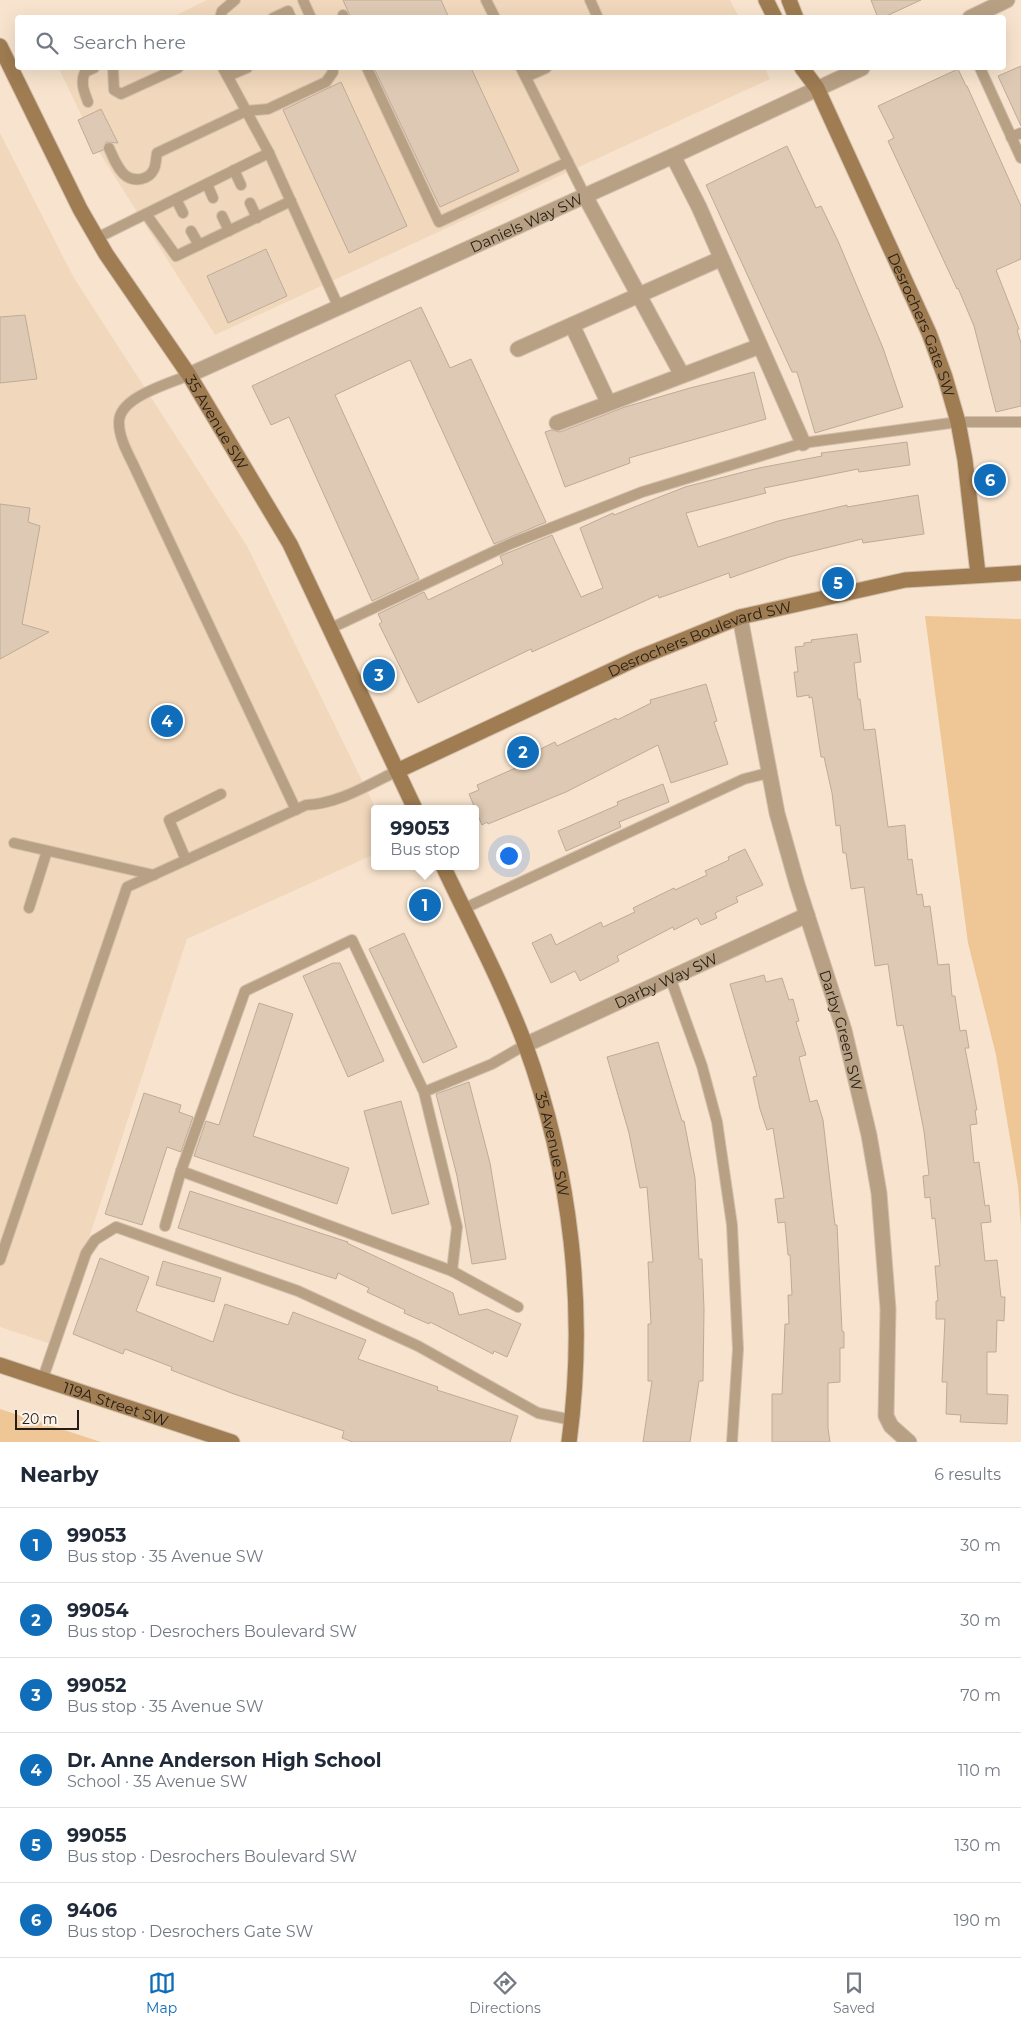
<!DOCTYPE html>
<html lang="en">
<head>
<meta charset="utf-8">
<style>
	:root { --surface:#fff; --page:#f6f6f7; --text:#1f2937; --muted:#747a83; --line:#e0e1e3; --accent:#106dba }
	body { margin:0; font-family:Montserrat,sans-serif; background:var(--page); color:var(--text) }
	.scale { position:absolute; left:15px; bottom:12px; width:64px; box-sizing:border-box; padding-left:5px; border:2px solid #261e16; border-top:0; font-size:14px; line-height:18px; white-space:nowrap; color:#261e16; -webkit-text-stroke:4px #fcf4eb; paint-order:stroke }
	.you { position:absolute; left:508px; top:855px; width:18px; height:18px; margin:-12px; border:4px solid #fff; border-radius:50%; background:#1a73e8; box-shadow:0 0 0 8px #1a73e833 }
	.badge { display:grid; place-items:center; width:32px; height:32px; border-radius:50%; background:var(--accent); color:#fff; font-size:16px; font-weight:700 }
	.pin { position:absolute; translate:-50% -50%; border:2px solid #fff; box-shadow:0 1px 5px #0006 }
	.popup { position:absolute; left:371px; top:805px; width:108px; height:65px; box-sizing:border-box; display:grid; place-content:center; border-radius:5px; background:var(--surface); filter:drop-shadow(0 1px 4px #0005); font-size:16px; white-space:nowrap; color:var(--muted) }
	.popup b { font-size:19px; color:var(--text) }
	.popup::after { content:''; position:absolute; left:50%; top:100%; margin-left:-10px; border:10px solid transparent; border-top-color:var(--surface) }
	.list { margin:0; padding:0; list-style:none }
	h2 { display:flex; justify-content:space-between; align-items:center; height:65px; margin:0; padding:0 20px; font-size:21px }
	h2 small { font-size:16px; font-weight:400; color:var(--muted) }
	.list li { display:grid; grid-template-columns:32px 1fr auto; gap:15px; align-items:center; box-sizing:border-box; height:75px; padding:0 20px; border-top:1px solid var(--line) }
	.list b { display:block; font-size:19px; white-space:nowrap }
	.list p { margin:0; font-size:16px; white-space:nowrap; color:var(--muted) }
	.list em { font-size:16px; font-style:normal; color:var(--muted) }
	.icon { flex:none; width:28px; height:28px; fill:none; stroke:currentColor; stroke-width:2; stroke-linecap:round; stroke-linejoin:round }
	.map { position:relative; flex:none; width:1021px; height:1442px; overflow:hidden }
	.search { position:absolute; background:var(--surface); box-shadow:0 5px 20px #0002; left:15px; right:15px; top:15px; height:55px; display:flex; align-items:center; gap:12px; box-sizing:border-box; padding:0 18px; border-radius:5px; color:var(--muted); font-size:19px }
	.sheet { height:515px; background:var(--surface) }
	nav { display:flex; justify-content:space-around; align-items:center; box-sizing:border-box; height:70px; border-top:1px solid var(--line); background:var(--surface); font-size:14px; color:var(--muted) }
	nav a { display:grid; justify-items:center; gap:2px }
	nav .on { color:var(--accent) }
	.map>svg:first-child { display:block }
	.built { fill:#f1d8bc }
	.green { fill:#efc696 }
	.building { fill:#decab4; stroke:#beab96 }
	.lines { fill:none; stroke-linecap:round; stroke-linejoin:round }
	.lane-casing { stroke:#d2c0ad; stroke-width:12 }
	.street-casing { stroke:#d2c0ad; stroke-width:17 }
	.secondary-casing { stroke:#d2c0ad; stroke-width:17 }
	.lane { stroke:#b8a084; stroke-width:10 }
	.street { stroke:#b8a084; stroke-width:15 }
	.secondary { stroke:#9f7c52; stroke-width:15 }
	.labels { text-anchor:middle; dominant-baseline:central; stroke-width:4.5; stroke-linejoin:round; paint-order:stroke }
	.street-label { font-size:15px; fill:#261e16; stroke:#fcf4eb }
</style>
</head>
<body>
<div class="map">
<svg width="1021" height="1442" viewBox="0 0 1021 1442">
	<rect width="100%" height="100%" fill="#f8e4ce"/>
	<g class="built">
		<polygon points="207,0 730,0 739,17 170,18"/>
		<polygon points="66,68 765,68 770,79 215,335 99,152 60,71"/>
		<polygon points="0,133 74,278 247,546 376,809 375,854 187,939 54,1345 0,1327"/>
	</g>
	<g class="green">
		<polygon points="925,616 1021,619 1021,1227 1018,1186 996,1055 968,943"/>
		<polygon points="0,1409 101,1442 0,1442"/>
	</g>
	<g class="building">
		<polygon points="343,0 441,0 449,18 351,18"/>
		<polygon points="871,0 921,0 882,18 878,18"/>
		<polygon points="1021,66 1021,126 998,76"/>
		<polygon points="374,68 471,68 519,171 440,207"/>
		<polygon points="958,69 966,86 967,86 1021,206 1021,259 996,270 1019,329 1017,330 1021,343 1021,406 996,412 974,326 958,288 957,289 888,141 894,138 878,106"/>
		<polygon points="341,82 407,226 349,253 283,110"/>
		<polygon points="101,109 118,143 106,142 103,150 93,154 78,120"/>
		<polygon points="787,146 816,208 821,206 838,241 883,348 903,407 815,433 797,372 792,372 706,185"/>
		<polygon points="266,249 287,296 228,323 207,276"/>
		<polygon points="421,307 450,368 471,359 546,522 494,544 410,360 335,395 419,579 372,601 289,417 271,425 252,386"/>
		<polygon points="25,315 37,379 0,383 0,317"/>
		<polygon points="754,372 766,419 629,458 630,463 565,487 545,432 551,430 560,432 625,407 690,388"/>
		<polygon points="907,442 910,465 859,472 858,469 764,488 766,493 686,513 698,547 778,521 847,505 847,507 918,495 924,534 863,543 862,539 789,557 730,578 729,573 659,598 658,595 532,652 531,649 418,703 379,624 382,622 378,614 424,592 428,600 503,564 500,556 552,535 581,597 603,588 580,528 613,513 614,515 685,487 759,468 822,456 821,453"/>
		<polygon points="0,504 30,508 28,522 40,526 22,624 49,632 0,659"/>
		<polygon points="857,634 861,662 854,663 858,699 860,699 864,730 875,729 888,827 905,825 908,860 912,859 917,895 922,894 924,907 930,906 938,965 949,964 952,996 955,996 960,1031 966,1030 969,1048 965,1048 977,1110 975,1110 977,1124 970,1125 974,1163 979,1162 985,1206 989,1205 991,1222 981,1223 985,1261 997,1260 1001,1297 1005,1297 1004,1321 997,1320 996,1352 987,1352 987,1394 1008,1395 1007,1424 960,1422 961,1415 946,1414 947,1382 942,1382 945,1319 936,1319 936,1301 938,1301 935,1266 940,1266 935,1218 932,1219 930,1197 925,1198 923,1176 929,1175 924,1131 903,1025 897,1026 888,964 875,966 864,887 851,889 846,853 843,853 840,825 836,826 832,793 824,757 821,757 812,697 809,698 809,695 797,697 794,672 798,672 795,647 804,646 804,643 812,642 811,640"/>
		<polygon points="706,684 717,721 714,722 728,764 671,783 658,745 566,792 488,824 487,822 482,825 469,794 479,790 477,785 527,763 524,757 555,742 557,746 616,718 617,720 651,703 650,700"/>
		<polygon points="663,784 669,802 619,822 621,827 566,851 558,831 618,805 617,802"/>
		<polygon points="745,849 763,885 736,897 738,902 715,913 717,918 701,925 697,918 674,930 673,927 617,956 619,961 580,981 575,971 551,983 532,943 551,934 556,945 601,922 603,927 635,912 633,908 674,888 675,890 707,875 705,871 729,860 728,857"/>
		<polygon points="404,933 457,1047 423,1063 369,949"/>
		<polygon points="333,963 340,963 384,1061 348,1077 303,976"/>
		<polygon points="764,975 766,982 782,978 789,1000 793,999 799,1021 796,1022 806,1055 799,1057 810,1102 817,1100 823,1120 835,1225 837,1225 842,1331 844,1332 844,1348 840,1348 840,1382 828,1383 828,1428 830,1442 772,1442 772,1394 782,1394 785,1324 789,1324 788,1295 792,1295 790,1255 788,1255 785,1222 778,1223 775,1199 784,1198 773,1128 767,1130 760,1109 753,1077 757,1076 730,984"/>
		<polygon points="259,1003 293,1014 253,1136 349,1168 337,1204 194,1156 206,1121 219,1125"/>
		<polygon points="658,1042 682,1121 684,1121 695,1178 699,1259 702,1259 704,1309 703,1381 699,1381 690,1442 643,1442 652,1381 648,1381 648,1324 651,1324 648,1262 653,1262 647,1187 640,1188 629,1133 607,1057"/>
		<polygon points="469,1082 490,1163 506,1259 472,1264 457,1176 436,1094"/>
		<polygon points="144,1093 181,1105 179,1112 193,1117 181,1152 167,1147 142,1225 105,1214"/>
		<polygon points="401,1101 429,1204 392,1214 364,1111"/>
		<polygon points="190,1191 348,1242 347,1243 453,1293 459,1315 487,1309 521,1324 507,1357 494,1351 493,1354 430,1322 429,1324 404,1313 405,1310 367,1292 369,1288 338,1273 336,1279 178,1228"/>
		<polygon points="100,1258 149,1277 136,1311 213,1342 225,1304 288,1325 293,1312 366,1340 358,1359 438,1387 437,1390 518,1416 510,1442 353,1442 342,1438 344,1431 234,1394 171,1370 172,1367 125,1349 123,1354 73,1334"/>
		<polygon points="163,1261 221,1278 214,1302 156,1285"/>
	</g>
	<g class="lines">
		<g class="lane-casing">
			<g id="lane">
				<polyline points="303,0 311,18"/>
				<polyline points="486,0 495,18"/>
				<polyline points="590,0 598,18"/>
				<polyline points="343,15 344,18"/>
				<polyline points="220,18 222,11 235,0"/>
				<polyline points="273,18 288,11 291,18"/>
				<polyline points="113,68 114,90 121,94 178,68"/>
				<polyline points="223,68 269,153"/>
				<polyline points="367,68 439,222 568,162"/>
				<polyline points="521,68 585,196"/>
				<polyline points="980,68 1021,158"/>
				<polyline points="228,76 247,68"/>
				<polyline points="526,77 546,68"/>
				<path d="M88 102C84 91 80 83 85 72L94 68"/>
				<polyline points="1011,137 1021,133"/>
				<path d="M109 148C113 157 118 170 126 176 135 182 149 180 154 169 156 165 156 158 157 153L246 111 268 109 326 82 333 72 332 68"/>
				<polyline points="234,170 241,185"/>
				<polyline points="207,184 213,198"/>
				<polyline points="176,199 183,213"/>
				<polyline points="250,203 257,218"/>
				<polyline points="146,214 176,256 291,201"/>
				<polyline points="222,216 229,231"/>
				<polyline points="191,231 199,245"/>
				<polyline points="97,238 269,153 339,308"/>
				<path d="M189 375C169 384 118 397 119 423 119 437 127 452 133 464L296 810"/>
				<polyline points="329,629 510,544 642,492 803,443 958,422 1021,422"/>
				<polyline points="14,843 154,875"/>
				<polyline points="186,860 169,820 221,794"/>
				<polyline points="29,908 47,851"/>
				<polyline points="463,909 744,779 768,773"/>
				<polyline points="670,977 702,1066 717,1122 732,1225 738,1349 732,1442"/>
				<polyline points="424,1092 352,940 245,991 181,1171 452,1271 457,1227 424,1092 492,1064 525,1045"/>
				<polyline points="165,1226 181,1171"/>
				<path d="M0 1260 127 887 306 805C338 804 368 785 397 771"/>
				<polyline points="452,1271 518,1307"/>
				<polyline points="43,1378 86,1253 95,1240 116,1227 298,1291 418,1346 538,1413 572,1420"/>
			</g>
		</g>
		<g class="street-casing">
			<g id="street">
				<polyline points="970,18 1007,0"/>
				<polyline points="673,156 699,207 803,443"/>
				<polyline points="585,196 682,375"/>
				<polyline points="572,325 608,402"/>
				<polyline points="518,349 720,259"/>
				<path id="s1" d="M189 375 673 156 862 68"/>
				<polyline points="557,423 760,346"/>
				<path id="s2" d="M740 617 777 813 797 884 844 1030 869 1135 879 1193 888 1309 886 1416 891 1426 909 1442"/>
				<path id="s3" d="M525 1045 807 915"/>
			</g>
		</g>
		<g class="secondary-casing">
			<g id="secondary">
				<polyline points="766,0 775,18"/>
				<polyline points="789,0 796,18"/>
				<path id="s4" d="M0 46 80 209 106 254 189 375 290 544 415 809"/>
				<path id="s5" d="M802 68 817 88 929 333 945 377 958 422 965 460 978 574"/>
				<path id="s6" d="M397 771 636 659 740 617 905 580 1021 573"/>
				<path id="s7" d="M443 866C471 925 502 983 525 1044 571 1170 587 1310 569 1442"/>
				<path id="s8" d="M0 1365 232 1442"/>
			</g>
		</g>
		<use href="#lane" class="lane"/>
		<use href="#street" class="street"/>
		<use href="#secondary" class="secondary"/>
	</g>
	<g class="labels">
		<g class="street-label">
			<text stroke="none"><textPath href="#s1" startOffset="370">Daniels Way SW</textPath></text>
			<text stroke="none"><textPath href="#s5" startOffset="284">Desrochers Gate SW</textPath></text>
			<text stroke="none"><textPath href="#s4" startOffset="435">35 Avenue SW</textPath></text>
			<text stroke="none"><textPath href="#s6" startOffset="331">Desrochers Boulevard SW</textPath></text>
			<text stroke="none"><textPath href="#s3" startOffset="155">Darby Way SW</textPath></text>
			<text stroke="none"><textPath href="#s2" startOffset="426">Darby Green SW</textPath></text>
			<text stroke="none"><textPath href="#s7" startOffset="300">35 Avenue SW</textPath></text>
			<text stroke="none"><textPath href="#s8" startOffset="122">119A Street SW</textPath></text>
		</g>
	</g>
</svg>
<div class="scale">20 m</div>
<div class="you"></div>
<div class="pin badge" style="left:425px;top:905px">1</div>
<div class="popup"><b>99053</b>Bus stop</div>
<div class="pin badge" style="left:523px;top:752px">2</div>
<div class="pin badge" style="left:379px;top:675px">3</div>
<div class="pin badge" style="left:167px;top:721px">4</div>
<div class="pin badge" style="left:838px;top:583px">5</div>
<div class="pin badge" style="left:990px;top:480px">6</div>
<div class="search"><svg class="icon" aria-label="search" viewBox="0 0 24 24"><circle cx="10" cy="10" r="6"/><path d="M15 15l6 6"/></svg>Search here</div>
</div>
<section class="sheet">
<h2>Nearby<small>6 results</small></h2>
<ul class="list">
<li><span class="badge">1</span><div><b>99053</b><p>Bus stop · 35 Avenue SW</p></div><em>30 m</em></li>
<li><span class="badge">2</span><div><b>99054</b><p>Bus stop · Desrochers Boulevard SW</p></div><em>30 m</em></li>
<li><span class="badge">3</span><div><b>99052</b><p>Bus stop · 35 Avenue SW</p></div><em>70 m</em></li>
<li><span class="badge">4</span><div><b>Dr. Anne Anderson High School</b><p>School · 35 Avenue SW</p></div><em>110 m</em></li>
<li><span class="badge">5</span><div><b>99055</b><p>Bus stop · Desrochers Boulevard SW</p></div><em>130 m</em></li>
<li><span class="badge">6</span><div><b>9406</b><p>Bus stop · Desrochers Gate SW</p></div><em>190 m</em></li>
</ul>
</section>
<nav>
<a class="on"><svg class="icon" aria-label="map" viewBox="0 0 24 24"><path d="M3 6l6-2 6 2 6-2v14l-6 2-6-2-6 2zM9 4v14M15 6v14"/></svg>Map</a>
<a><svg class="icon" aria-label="directions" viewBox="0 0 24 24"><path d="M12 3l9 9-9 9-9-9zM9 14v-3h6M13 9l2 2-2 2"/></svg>Directions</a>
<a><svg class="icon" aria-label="saved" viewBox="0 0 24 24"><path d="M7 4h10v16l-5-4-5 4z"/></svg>Saved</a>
</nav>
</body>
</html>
